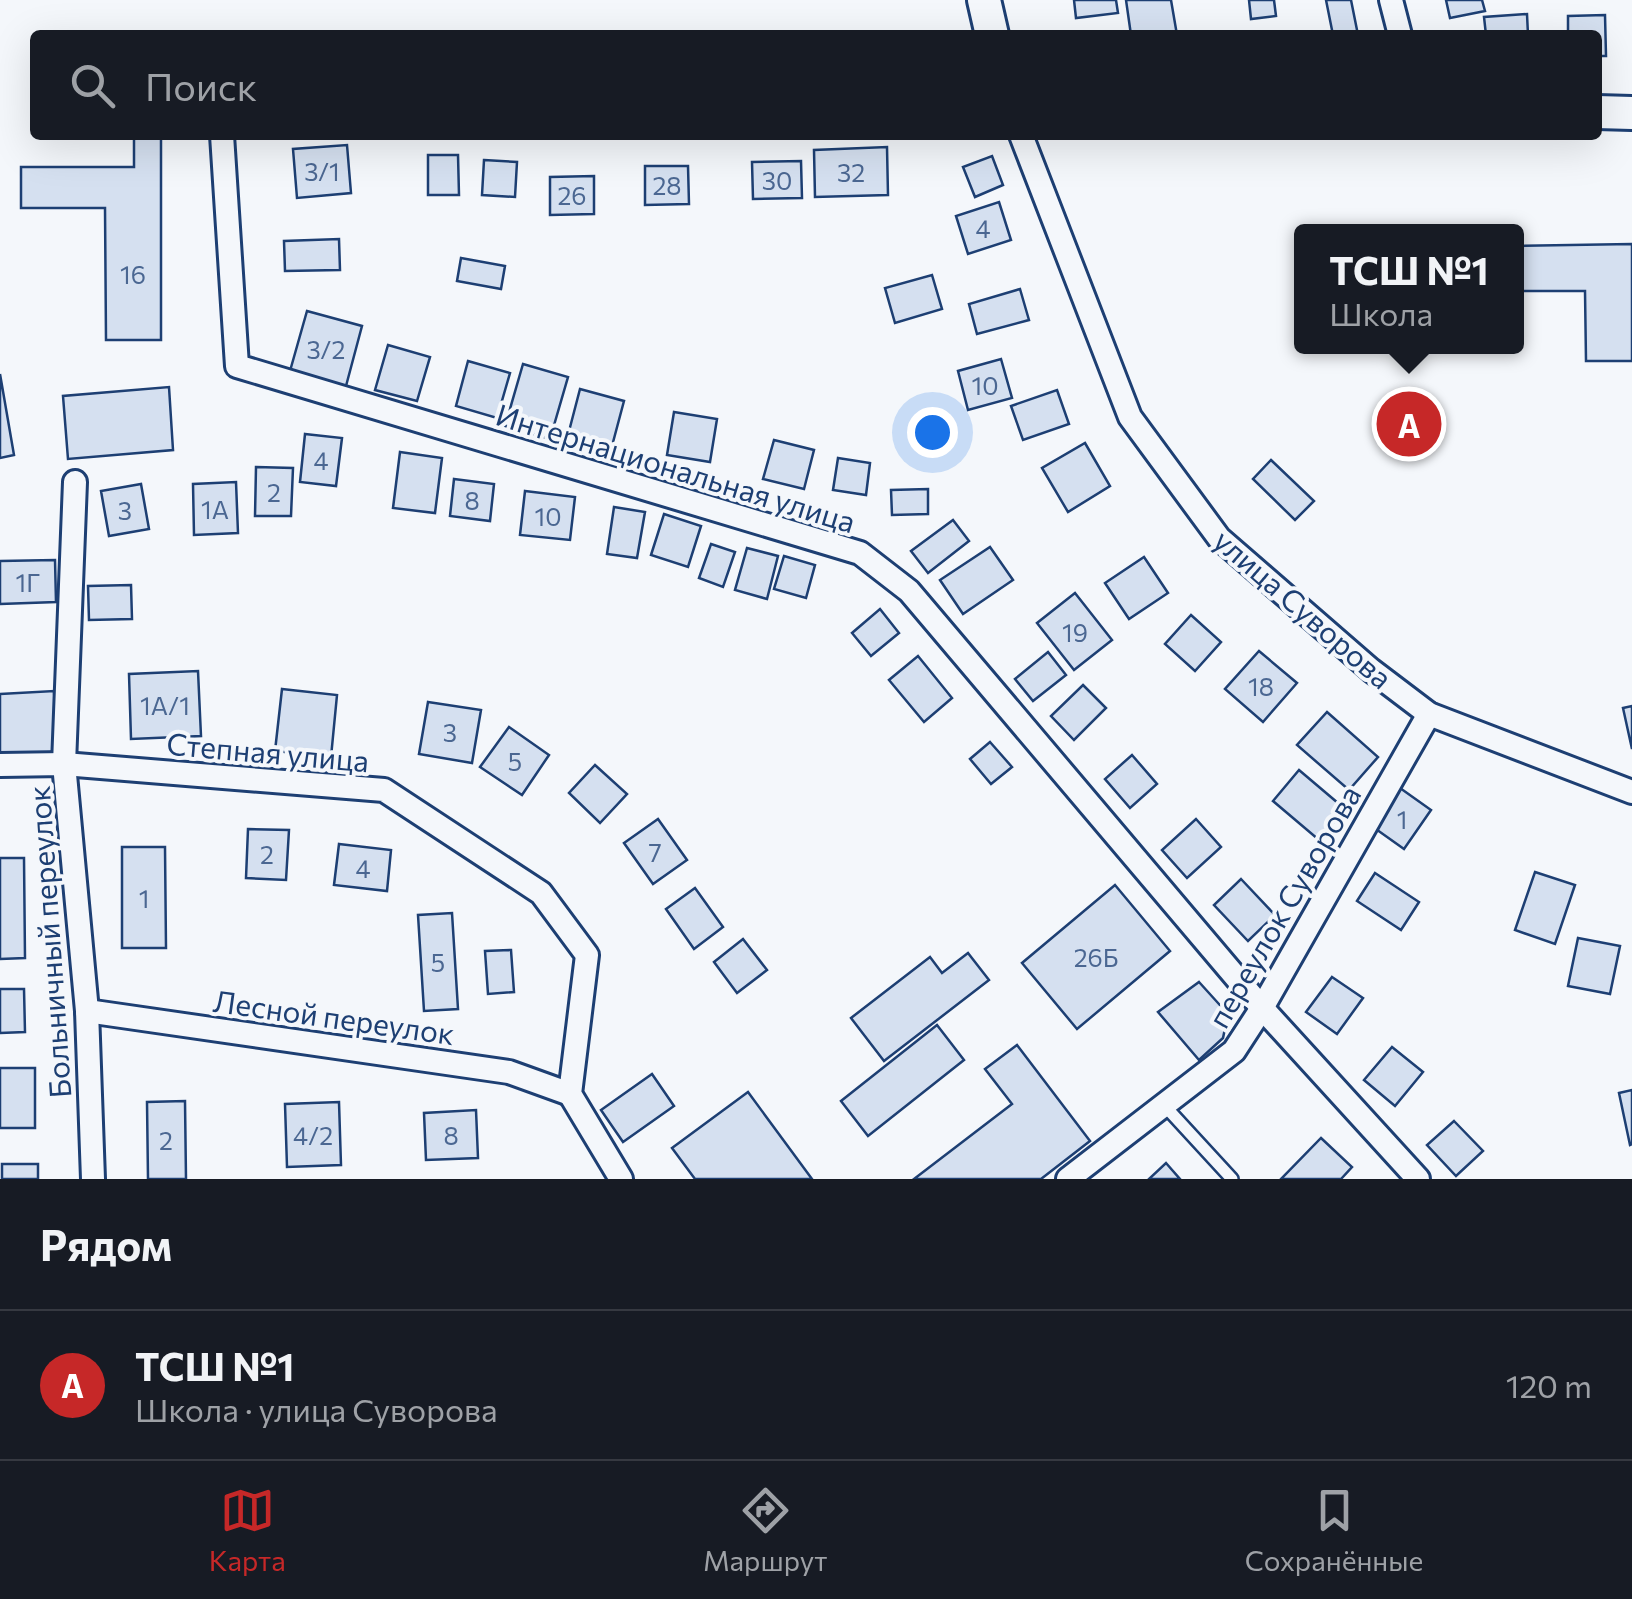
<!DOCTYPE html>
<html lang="ru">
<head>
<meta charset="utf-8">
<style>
	:root { --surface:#171b24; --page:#20242c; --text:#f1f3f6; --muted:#9ea1a6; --line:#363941; --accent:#c62828 }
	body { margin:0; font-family:Commissioner,sans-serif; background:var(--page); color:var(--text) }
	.you { position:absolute; left:932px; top:432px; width:35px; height:35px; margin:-25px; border:8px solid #fff; border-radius:50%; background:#1a73e8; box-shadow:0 0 0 15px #1a73e833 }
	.badge { display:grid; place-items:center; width:65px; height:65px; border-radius:50%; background:var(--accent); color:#fff; font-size:32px; font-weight:700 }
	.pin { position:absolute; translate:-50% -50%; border:5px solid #fff; box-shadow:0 2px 10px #0006 }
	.popup { position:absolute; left:1294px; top:224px; width:230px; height:130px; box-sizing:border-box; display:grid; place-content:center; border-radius:10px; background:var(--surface); filter:drop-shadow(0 2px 8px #0005); font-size:32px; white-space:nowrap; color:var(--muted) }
	.popup b { font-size:38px; color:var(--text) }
	.popup::after { content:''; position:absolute; left:50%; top:100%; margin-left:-20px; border:20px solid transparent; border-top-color:var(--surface) }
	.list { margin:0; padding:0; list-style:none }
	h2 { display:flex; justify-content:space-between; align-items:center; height:130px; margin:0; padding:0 40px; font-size:42px }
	h2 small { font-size:32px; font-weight:400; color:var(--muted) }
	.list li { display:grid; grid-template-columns:65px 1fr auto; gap:30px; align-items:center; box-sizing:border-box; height:150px; padding:0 40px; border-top:2px solid var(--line) }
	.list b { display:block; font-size:38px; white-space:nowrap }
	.list p { margin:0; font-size:32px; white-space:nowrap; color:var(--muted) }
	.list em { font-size:32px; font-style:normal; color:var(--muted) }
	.icon { flex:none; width:55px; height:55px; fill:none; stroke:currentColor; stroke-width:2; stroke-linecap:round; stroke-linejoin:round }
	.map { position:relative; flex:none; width:1632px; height:1179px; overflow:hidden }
	.search { position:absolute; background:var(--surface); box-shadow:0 10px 40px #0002; left:30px; right:30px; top:30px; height:110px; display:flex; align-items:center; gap:25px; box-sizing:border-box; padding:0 35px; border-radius:10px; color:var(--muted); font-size:38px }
	.sheet { height:280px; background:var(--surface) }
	nav { display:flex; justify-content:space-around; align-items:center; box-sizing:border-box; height:140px; border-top:2px solid var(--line); background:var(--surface); font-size:28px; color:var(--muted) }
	nav a { display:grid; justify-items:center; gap:5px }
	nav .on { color:var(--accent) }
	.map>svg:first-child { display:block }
	.building { fill:#d5e0f0; stroke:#1d3f73; stroke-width:2.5 }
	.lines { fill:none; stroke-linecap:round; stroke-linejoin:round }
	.lane-casing { stroke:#1d3f73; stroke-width:16 }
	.street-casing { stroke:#1d3f73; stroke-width:28 }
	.secondary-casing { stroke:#1d3f73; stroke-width:38 }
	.lane { stroke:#f4f7fb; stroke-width:11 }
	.street { stroke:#f4f7fb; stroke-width:22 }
	.secondary { stroke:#f4f7fb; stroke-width:32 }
	.labels { text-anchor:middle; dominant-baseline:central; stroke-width:8; stroke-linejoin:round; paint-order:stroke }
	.number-label { font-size:25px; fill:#4b6792 }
	.street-label { font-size:30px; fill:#1d3f73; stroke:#f4f7fb }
</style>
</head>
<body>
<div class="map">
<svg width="1632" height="1179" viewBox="0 0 1632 1179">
	<rect width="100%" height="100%" fill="#f4f7fb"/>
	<g class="building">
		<polygon points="1074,0 1116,0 1118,13 1076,18"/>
		<polygon points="1126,0 1171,0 1177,35 1131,35"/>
		<polygon points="1249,0 1274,0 1276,16 1251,19"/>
		<polygon points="1326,0 1351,0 1358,35 1333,35"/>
		<polygon points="1446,0 1482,0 1485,11 1450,18"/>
		<polygon points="1527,14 1528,35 1486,35 1484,17"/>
		<polygon points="1605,15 1606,56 1597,56 1597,35 1568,35 1568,16"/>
		<polygon points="134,135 161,135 161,340 106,340 105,208 21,208 21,167 134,167"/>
		<polygon points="347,145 351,193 297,198 293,149"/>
		<polygon points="887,147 888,195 815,197 814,150"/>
		<polygon points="428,155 458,155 459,195 428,195"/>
		<polygon points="992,156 1003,185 975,197 963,167"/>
		<polygon points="484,160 517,162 515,197 482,195"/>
		<polygon points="801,161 802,198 753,199 752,162"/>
		<polygon points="645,166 688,166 689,204 645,205"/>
		<polygon points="594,176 594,214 550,215 550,177"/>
		<polygon points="999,202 1011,240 968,254 956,216"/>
		<polygon points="339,239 340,270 285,271 284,241"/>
		<polygon points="1632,244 1632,361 1586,361 1585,291 1516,291 1516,246"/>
		<polygon points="461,258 505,266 501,289 457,281"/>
		<polygon points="932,275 942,309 895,323 885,288"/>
		<polygon points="1020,289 1029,320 977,334 969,304"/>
		<polygon points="307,311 362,326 346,386 290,371"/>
		<polygon points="388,345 430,357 417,401 375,390"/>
		<polygon points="1001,359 1012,398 968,410 958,371"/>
		<polygon points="468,361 510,373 497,418 456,406"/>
		<polygon points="523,364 568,377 550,439 505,426"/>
		<polygon points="0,374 14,455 0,458"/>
		<polygon points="169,387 173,450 68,459 63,396"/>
		<polygon points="580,389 624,401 612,446 568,435"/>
		<polygon points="1057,390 1069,424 1023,440 1011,406"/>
		<polygon points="674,412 717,419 710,462 667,455"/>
		<polygon points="305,434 342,438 336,486 300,482"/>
		<polygon points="774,440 814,450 804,489 763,479"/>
		<polygon points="1085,443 1110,486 1068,512 1042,468"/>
		<polygon points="400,452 442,458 435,513 393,508"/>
		<polygon points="838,458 870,463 866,495 833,490"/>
		<polygon points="1271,460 1314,501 1295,520 1253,479"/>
		<polygon points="256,467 293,468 291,516 255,516"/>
		<polygon points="454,479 494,484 490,521 450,516"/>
		<polygon points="236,482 238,533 194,535 193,484"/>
		<polygon points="141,484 149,529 109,536 101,491"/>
		<polygon points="928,489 928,514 892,515 891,490"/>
		<polygon points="525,491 575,497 570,540 520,535"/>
		<polygon points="614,507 645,512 637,558 607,554"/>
		<polygon points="664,514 701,526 688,567 651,555"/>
		<polygon points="953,520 969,541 928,573 911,551"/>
		<polygon points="711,544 735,552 723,587 699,578"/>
		<polygon points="990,547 1013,580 963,614 940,580"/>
		<polygon points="747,548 778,556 767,599 735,590"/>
		<polygon points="784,556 815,565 806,598 774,589"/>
		<polygon points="1144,557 1168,593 1129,619 1105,583"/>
		<polygon points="55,560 56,602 0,604 0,561"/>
		<polygon points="131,585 132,619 89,620 88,586"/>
		<polygon points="1075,593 1112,640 1074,670 1037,623"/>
		<polygon points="880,609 899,633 871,656 852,633"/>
		<polygon points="1191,615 1221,642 1195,671 1165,644"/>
		<polygon points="1259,651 1297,683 1263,722 1225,689"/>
		<polygon points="1048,652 1066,675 1033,701 1015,679"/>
		<polygon points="918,656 952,698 924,722 889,680"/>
		<polygon points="198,671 201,736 131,739 129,674"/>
		<polygon points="1083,685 1106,708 1074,740 1051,716"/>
		<polygon points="282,689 337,695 331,757 275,751"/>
		<polygon points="54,691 57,752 0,754 0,694"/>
		<polygon points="428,702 481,710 472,763 419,754"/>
		<polygon points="1632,706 1632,749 1623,708"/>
		<polygon points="1327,712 1378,757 1349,790 1297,745"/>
		<polygon points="509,727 549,755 522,795 480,767"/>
		<polygon points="990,742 1012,767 991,784 970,759"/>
		<polygon points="1132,755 1157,784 1130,808 1105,779"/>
		<polygon points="595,765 627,794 600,823 569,793"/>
		<polygon points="1299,770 1345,809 1319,840 1273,801"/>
		<polygon points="1400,788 1431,810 1404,849 1373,827"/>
		<polygon points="658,819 687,860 653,884 624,843"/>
		<polygon points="1196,819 1221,847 1187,878 1162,850"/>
		<polygon points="248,829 289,830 286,880 246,878"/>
		<polygon points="339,844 391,850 387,891 334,885"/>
		<polygon points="122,847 165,847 166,948 122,948"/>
		<polygon points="0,858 24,858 25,958 0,959"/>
		<polygon points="1535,872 1575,885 1555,944 1515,930"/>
		<polygon points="1375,873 1419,902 1401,930 1357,901"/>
		<polygon points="1241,879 1275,915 1248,941 1214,905"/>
		<polygon points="1115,885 1170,951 1077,1029 1022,963"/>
		<polygon points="695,888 723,927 694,949 666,909"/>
		<polygon points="452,913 458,1009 424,1011 418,915"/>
		<polygon points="1578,938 1620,946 1610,994 1568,986"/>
		<polygon points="743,939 767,970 737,993 714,962"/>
		<polygon points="511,950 514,992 488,994 485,951"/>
		<polygon points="968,953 989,980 884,1061 851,1018 930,957 942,973"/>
		<polygon points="1332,977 1363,998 1337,1034 1306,1012"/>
		<polygon points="1199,982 1228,1014 1223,1038 1199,1060 1158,1012"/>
		<polygon points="0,989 24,989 25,1032 0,1033"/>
		<polygon points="937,1025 964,1060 868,1136 841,1101"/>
		<polygon points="1017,1045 1090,1141 1041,1179 914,1179 1012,1104 985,1069"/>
		<polygon points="1392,1047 1423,1072 1395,1106 1364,1080"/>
		<rect x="0" y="1068" width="35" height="60"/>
		<polygon points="652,1074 674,1106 623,1142 601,1110"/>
		<polygon points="1632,1090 1632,1144 1630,1145 1619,1093"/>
		<polygon points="748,1092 812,1179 695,1179 672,1148"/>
		<polygon points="185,1101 186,1179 148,1179 147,1102"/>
		<polygon points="339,1102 341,1165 287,1167 285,1104"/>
		<polygon points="476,1110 478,1158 426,1160 424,1113"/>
		<polygon points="1454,1121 1483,1151 1456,1176 1427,1145"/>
		<polygon points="1321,1138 1352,1167 1341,1179 1281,1179"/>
		<polygon points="1166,1163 1180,1179 1149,1179"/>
		<rect x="2" y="1164" width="36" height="15"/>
	</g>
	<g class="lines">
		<g class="lane-casing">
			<polyline id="lane" points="1164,1105 1232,1179"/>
		</g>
		<g class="street-casing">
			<g id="street">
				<polyline points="1391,0 1400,35"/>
				<polyline points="222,135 237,366 860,553 909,591 1262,1008 1418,1179"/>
				<polyline points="1021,135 1130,417 1219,538 1371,670 1429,714 1632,792"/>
				<polyline points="75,482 64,764 87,1011 93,1179"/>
				<polyline points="0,765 64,764 384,790 541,893 587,955 570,1094 621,1179"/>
				<polyline points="87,1011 509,1072 570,1094"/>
				<polyline points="1068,1179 1234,1051 1262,1008 1429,714"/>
			</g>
		</g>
		<g class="secondary-casing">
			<g id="secondary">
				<polyline points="984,0 992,35"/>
				<polyline points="1597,112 1632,113"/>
			</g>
		</g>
		<use href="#lane" class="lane"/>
		<use href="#street" class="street"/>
		<use href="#secondary" class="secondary"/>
	</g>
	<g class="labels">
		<g class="number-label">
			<text x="322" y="171">3/1</text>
			<text x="851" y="172">32</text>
			<text x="777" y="180">30</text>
			<text x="667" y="185">28</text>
			<text x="572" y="195">26</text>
			<text x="983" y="228">4</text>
			<text x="133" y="274">16</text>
			<text x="326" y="349">3/2</text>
			<text x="985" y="385">10</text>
			<text x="321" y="460">4</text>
			<text x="274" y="492">2</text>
			<text x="472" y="500">8</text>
			<text x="215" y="509">1А</text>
			<text x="125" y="510">3</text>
			<text x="548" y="516">10</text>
			<text x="28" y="582">1Г</text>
			<text x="1075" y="632">19</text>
			<text x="1261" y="686">18</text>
			<text x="165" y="705">1А/1</text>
			<text x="450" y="732">3</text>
			<text x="515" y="761">5</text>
			<text x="1402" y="819">1</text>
			<text x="655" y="852">7</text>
			<text x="267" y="854">2</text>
			<text x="363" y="868">4</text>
			<text x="144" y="898">1</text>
			<text x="1096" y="957">26Б</text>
			<text x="438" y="962">5</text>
			<text x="313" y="1135">4/2</text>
			<text x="451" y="1135">8</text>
			<text x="166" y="1140">2</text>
		</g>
		<g class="street-label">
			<text transform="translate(676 467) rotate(17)">Интернациональная улица</text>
			<text transform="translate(1304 608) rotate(41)">улица Суворова</text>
			<text transform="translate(268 751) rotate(5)">Степная улица</text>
			<text transform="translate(1283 906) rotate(-60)">переулок Суворова</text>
			<text transform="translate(48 942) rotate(-94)">Больничный переулок</text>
			<text transform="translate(334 1016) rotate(8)">Лесной переулок</text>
		</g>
	</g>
</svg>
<div class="you"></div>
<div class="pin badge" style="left:1409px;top:424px">A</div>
<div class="popup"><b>ТСШ №1</b>Школа</div>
<div class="search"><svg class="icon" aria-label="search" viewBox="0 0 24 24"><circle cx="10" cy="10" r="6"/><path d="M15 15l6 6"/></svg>Поиск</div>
</div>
<section class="sheet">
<h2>Рядом<small></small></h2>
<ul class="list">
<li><span class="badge">A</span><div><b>ТСШ №1</b><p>Школа · улица Суворова</p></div><em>120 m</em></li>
</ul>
</section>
<nav>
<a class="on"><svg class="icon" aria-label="map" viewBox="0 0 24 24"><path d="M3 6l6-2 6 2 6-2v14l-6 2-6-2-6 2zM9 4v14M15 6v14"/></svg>Карта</a>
<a><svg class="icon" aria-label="directions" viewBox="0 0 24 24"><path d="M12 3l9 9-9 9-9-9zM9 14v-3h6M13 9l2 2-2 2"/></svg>Маршрут</a>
<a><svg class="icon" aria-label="saved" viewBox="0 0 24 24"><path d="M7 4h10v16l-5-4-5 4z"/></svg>Сохранённые</a>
</nav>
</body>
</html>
